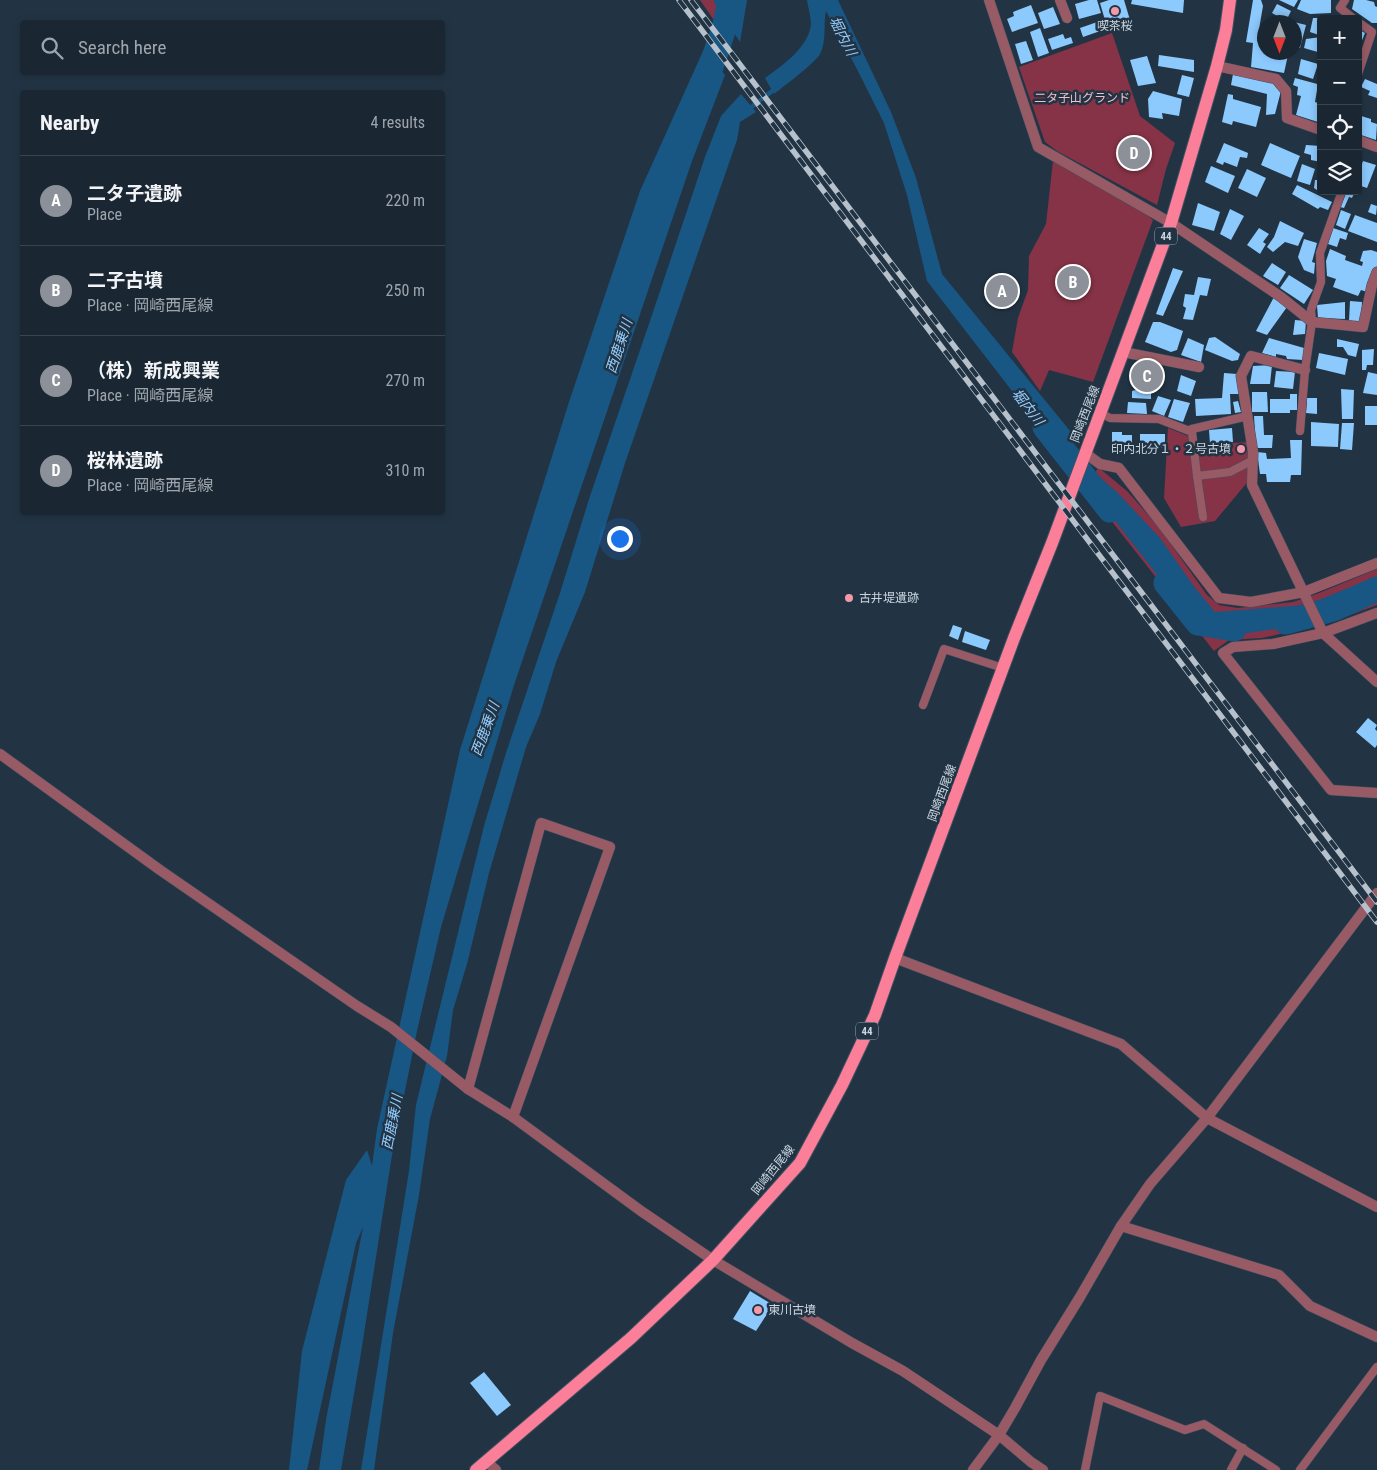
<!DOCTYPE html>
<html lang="en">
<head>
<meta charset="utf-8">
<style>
	:root { --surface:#1a2733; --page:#232f3b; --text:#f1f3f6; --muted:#9fa5ac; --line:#38444e; --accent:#8c9099 }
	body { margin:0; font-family:"Roboto Condensed","Noto Sans JP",sans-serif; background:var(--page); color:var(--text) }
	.controls { position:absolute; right:15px; top:15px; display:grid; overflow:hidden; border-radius:5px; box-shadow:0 2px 8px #0003 }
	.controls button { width:45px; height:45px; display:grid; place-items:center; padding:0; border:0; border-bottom:1px solid var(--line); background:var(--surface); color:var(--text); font:25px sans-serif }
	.compass { position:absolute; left:1257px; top:15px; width:45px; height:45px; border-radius:50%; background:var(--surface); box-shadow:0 2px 8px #0003; rotate:180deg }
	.you { position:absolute; left:619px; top:538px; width:18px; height:18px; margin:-12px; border:4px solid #fff; border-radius:50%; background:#1a73e8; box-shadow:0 0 0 8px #1a73e833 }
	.badge { display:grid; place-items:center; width:32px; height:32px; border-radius:50%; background:var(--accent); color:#fff; font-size:16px; font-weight:700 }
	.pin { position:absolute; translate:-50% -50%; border:2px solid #fff; box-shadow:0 1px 5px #0006 }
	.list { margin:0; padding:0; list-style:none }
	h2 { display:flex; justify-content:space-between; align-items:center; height:65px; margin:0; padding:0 20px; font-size:21px }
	h2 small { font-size:16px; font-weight:400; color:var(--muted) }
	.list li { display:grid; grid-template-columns:32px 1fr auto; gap:15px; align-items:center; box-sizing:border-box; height:90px; padding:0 20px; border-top:1px solid var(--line) }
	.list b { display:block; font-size:19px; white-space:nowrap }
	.list p { margin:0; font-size:16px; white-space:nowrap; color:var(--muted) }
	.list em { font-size:16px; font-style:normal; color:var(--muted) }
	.icon { flex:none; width:28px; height:28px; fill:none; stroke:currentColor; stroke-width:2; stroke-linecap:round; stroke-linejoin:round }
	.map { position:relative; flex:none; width:1377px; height:1470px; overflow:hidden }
	.search { position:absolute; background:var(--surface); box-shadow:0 2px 8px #0003; left:20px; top:20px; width:425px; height:55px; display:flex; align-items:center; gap:12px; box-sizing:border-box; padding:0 18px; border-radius:5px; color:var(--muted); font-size:19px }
	.panel { position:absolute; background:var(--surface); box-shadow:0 2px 8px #0003; left:20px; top:90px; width:425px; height:425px; border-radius:5px }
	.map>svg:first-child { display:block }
	.green { fill:#863347 }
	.water { fill:#185784 }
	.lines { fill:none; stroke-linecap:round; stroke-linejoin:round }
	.stream { stroke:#185784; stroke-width:4.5 }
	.river { stroke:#185784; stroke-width:25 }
	.building { fill:#8cc9fd }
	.service-casing { stroke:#405160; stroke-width:9 }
	.minor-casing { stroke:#405160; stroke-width:11 }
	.primary-casing { stroke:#405160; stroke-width:14 }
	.service { stroke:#985b66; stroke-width:8 }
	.minor { stroke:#985b66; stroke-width:10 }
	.primary { stroke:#fc7f99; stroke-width:12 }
	.rail-casing { stroke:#b6c1cc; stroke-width:5.5 }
	.rail { stroke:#223444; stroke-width:4; stroke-dasharray:11; stroke-linecap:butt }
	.poi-dot { fill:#f39aaa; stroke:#223444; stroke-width:2 }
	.labels { text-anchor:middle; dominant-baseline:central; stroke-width:5; stroke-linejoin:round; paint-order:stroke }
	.shield { fill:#223444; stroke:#98a5b0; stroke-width:1 }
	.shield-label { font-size:11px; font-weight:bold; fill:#cad5df }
	.poi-label { font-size:12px; fill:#cad5df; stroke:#223444; text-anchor:start }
	.park-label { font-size:12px; fill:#f4c0c8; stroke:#223444 }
	.street-label { font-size:12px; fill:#cad5df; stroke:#223444 }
	.water-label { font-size:14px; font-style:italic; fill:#94cdfe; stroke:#223444 }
</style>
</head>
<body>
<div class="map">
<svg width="1377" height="1470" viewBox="0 0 1377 1470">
	<rect width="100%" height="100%" fill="#223444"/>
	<g class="green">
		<polygon points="700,0 737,0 727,39"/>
		<polygon points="1112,33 1140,116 1175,143 1166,169 1157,205 1057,151 1045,142 1019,67"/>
		<polygon points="1053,161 1131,201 1153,220 1093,382 1049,370 1040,391 1012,352 1018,318 1028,290 1029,256 1046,224"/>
		<polygon points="1168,428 1188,436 1190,448 1232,445 1232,443 1249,442 1250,479 1215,521 1181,527 1164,498"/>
		<polygon points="1098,467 1128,492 1158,526 1207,595 1219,605 1238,608 1293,602 1319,593 1377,569 1377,605 1331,622 1262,638 1229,640 1214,651 1088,491"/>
	</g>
	<g class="water">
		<polygon points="714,0 747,0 740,42 714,2"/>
		<path d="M807 0H838L891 112 916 178 942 274 1075 437 1063 457 927 281 907 195 884 123 858 71 826 11C823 24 827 41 820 54 814 64 784 86 774 94L765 78C782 66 809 47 811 24 811 17 808 7 807 0Z"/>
		<polygon points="704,49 725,75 692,161 514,685 441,927 417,1031 392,1155 360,1359 341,1470 319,1470 326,1420 363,1227 356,1243 307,1470 289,1470 302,1351 346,1180 367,1150 372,1166 377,1129 460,750 569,402 640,191"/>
		<polygon points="741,94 756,112 740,122 737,140 625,463 585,592 556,662 540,714 526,747 489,873 467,964 453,1010 447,1056 430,1119 419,1195 393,1333 374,1470 361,1470 409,1171 416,1105 484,826 506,753 560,593 590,496 651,318 705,157 721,116"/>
		<polygon points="1093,471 1118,493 1160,538 1193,585 1215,612 1304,605 1310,619 1276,629 1248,633 1225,634 1207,629 1168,589 1087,485"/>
		<polygon points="1377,576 1377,595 1328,614 1319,600"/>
	</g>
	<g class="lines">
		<polyline class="stream" points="749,109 776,88"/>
		<g class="river">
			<polyline points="702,94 725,25 730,0"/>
			<polyline points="1045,427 1110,510"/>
			<polyline points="1166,583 1198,623 1234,629"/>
			<polyline points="1286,622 1333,609 1377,589"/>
		</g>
	</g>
	<g class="building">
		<polygon points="1089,0 1097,0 1101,13 1079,19 1075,4"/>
		<polygon points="1109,0 1124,0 1130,20 1107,27 1100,3"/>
		<polygon points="1132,0 1184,0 1183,13 1131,4"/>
		<polygon points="1253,0 1261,0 1263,6 1257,41 1260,42 1259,47 1264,49 1264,52 1279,52 1288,55 1284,73 1251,67 1253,43 1246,42"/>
		<polygon points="1279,0 1298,0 1294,7"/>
		<polygon points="1301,0 1331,0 1331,13 1310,14 1297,9"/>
		<polygon points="1354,0 1366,0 1374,2 1375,6 1377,7 1377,23 1372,23 1352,9"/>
		<polygon points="1277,4 1291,11 1286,21 1272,13"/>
		<polygon points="1031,5 1038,23 1012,32 1007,19 1014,16 1013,12"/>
		<polygon points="1053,7 1060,24 1044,29 1038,13"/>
		<polygon points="1313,18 1321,18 1321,29 1319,35 1310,32"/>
		<polygon points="1103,20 1106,29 1083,37 1080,28"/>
		<polygon points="1294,22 1306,25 1300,48 1294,47"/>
		<polygon points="1040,28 1049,53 1038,57 1030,32"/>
		<polygon points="1358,29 1365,33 1358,50"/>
		<polygon points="1063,34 1065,39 1071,37 1073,43 1052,50 1048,39"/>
		<polygon points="1321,37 1321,53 1304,48 1306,39"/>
		<polygon points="1026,41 1033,60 1021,64 1015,44"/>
		<polygon points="1159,55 1194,60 1194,72 1158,66"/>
		<polygon points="1147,56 1156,83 1138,86 1130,60"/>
		<polygon points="1301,59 1318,64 1313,79 1298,74"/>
		<polygon points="1233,74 1272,82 1281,91 1275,114 1266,115 1267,94 1231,85"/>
		<polygon points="1182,75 1194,78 1189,97 1177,94"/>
		<polygon points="1295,78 1321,85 1320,90 1317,90 1315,102 1321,104 1321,123 1296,115 1301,96 1297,95 1298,87 1293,85"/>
		<polygon points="1365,79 1377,84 1377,98 1368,95 1370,91 1361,87"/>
		<polygon points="1153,91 1182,99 1179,116 1162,113 1163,119 1149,117 1148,99"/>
		<polygon points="1228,94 1233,95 1233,99 1261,107 1256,127 1233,121 1232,125 1222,122"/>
		<polygon points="1358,115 1371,119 1371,122 1377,124 1376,140 1358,134"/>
		<polygon points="1224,143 1248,153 1247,158 1240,157 1237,167 1224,162 1223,165 1216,162"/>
		<polygon points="1270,143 1300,156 1291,178 1261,165"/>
		<polygon points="1306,145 1321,146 1321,162 1311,160 1311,155 1304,153"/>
		<polygon points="1363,161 1376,165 1367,188 1358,185 1358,175"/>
		<polygon points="1302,164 1315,169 1310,185 1297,181"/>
		<polygon points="1211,166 1235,176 1228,193 1205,182"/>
		<polygon points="1247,169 1266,178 1257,197 1238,188"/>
		<polygon points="1315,180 1321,180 1321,191 1333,191 1332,195 1323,194 1314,188"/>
		<polygon points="1297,185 1332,202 1328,210 1320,207 1318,209 1292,194"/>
		<polygon points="1347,191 1355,191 1352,198 1349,197 1344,208 1340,207"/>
		<polygon points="1198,203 1220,212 1214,231 1192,225"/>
		<polygon points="1371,204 1377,206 1376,215 1368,212"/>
		<polygon points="1230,209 1244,216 1231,240 1220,234"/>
		<polygon points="1341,210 1351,214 1345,229 1336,225"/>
		<polygon points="1355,215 1377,223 1377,242 1348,231"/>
		<polygon points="1280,221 1304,233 1298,246 1285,242 1273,252 1267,247 1274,237"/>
		<polygon points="1259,228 1269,234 1263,242 1266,244 1260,254 1247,245"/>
		<polygon points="1333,228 1348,233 1346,240 1340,238 1337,247 1328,244"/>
		<polygon points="1304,239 1317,243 1312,262 1315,263 1314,274 1304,270 1298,257"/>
		<polygon points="1330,249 1346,256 1345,260 1362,266 1363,262 1360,261 1363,251 1371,250 1377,252 1377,266 1367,292 1361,290 1358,296 1333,287 1336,279 1327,276 1326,261"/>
		<polygon points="1272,263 1286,272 1278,285 1263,276"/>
		<polygon points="1173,268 1183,271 1163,316 1156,314"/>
		<polygon points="1289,275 1313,290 1304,304 1280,288"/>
		<polygon points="1198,277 1211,279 1207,296 1200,295 1193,320 1183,319 1186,308 1183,306 1185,294 1194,295"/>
		<polygon points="1274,297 1287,307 1267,335 1256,331"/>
		<polygon points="1350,301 1362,302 1361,321 1349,321"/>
		<polygon points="1345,302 1345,319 1318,318 1317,305"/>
		<polygon points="1295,320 1306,321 1305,334 1293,335"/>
		<polygon points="1153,322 1160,322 1183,331 1177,350 1171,352 1145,342"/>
		<polygon points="1215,337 1240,354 1238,360 1232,361 1205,350 1209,338"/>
		<polygon points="1188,338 1204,345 1201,362 1181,355"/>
		<polygon points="1269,338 1304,348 1303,360 1287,359 1286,356 1276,354 1276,357 1262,353"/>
		<polygon points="1337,339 1359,344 1356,357 1348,355 1343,347 1337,347"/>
		<polygon points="1374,349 1373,365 1367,365 1366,370 1362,370 1362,350"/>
		<polygon points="1319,353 1348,359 1345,375 1316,368"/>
		<polygon points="1272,365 1270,384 1250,384 1253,366"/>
		<polygon points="1151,366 1161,368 1156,384 1134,379 1136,372"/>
		<polygon points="1276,371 1295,372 1293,389 1274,387"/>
		<polygon points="1368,372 1377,374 1377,395 1363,393"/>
		<polygon points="1224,373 1237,374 1240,394 1230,394 1231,414 1196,416 1195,399 1222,398"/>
		<polygon points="1181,375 1196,381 1191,396 1177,391"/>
		<polygon points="1151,385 1151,399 1132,398 1132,391"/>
		<polygon points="1341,389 1354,390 1353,419 1342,419"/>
		<polygon points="1252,392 1267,392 1268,412 1252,412"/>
		<polygon points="1290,394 1297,394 1297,410 1290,410 1290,413 1270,413 1270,399 1290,399"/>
		<polygon points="1158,396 1171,400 1164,416 1152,411"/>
		<polygon points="1307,398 1317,398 1317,414 1306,413"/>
		<polygon points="1174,399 1190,403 1183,422 1168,417"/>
		<polygon points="1238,401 1241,412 1235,413 1233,402"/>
		<polygon points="1128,402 1146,403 1147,414 1127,413"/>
		<rect x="1365" y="406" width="12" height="19"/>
		<polygon points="1254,416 1263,416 1264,435 1273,435 1272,448 1256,448"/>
		<polygon points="1311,422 1339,424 1338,447 1311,446"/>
		<polygon points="1342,423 1354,423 1352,450 1340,449"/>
		<polygon points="1232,428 1233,442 1210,444 1209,430"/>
		<polygon points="1112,432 1122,432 1122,435 1132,435 1132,449 1112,449"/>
		<rect x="1140" y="434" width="25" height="14"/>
		<polygon points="1290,440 1302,440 1301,475 1291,475 1290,482 1267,482 1266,474 1260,474 1257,452 1266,453 1267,459 1291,458"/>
		<polygon points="953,625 962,628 958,640 949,636"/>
		<polygon points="965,631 990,640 986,650 962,642"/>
		<polygon points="1368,718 1377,725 1375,729 1377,731 1377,745 1375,748 1356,732"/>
		<polygon points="750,1291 773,1305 756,1331 733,1319"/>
		<polygon points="484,1372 511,1405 497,1416 470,1383"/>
	</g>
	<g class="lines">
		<g class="service-casing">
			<g id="service">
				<polyline points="1345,0 1340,8 1354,19"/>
				<polyline points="1358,22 1372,32 1358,74"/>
				<polyline points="1100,413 1110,418 1159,419 1192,432 1197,476 1230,472 1253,460"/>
				<polyline points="1300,431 1305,370 1312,322 1311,310 1321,282 1320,253 1342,191"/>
				<polyline points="1192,432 1192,429 1248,416"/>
				<polyline points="1197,476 1203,517"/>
				<polyline points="923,705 944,649 1003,668"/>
				<polyline points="1085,1470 1100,1396 1185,1430 1204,1424 1276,1470"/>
				<polyline points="1231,1470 1243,1448"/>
				<polyline points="1300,1470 1377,1367"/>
			</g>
		</g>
		<g class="minor-casing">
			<g id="minor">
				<polyline points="989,0 1038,147 1171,223 1281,297 1312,322 1363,327 1372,285 1377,272"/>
				<polyline points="1060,0 1067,18"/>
				<polyline points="1217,66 1276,79 1286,91 1287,118 1321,130"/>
				<polyline points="1358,140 1377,147"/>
				<polyline points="1123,352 1199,367"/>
				<polyline points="1305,370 1251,356 1241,376 1253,452 1252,485 1323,633 1377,682"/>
				<polyline points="1085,453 1100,464 1119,468 1219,598 1251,602 1304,592 1377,563"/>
				<polyline points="1377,613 1323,633 1273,644 1233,647 1223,653 1331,790 1377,793"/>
				<polyline points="0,754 160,870 357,1006 391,1027 468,1089 513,1117 641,1211 713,1260 852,1343 903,1371 999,1435 1031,1462 1043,1470"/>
				<polyline points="895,958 1121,1044 1207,1118 1377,1207"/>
				<polyline points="468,1089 541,823 610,847 513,1117"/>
				<polyline points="1121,1226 1279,1275 1310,1306 1377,1337"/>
				<polyline points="486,1461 496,1470"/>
				<polyline points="973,1470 999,1435 1015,1408 1041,1360 1080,1297 1121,1226 1150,1184 1207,1118 1377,893"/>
			</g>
		</g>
		<g class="primary-casing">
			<polyline id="primary" points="476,1470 631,1338 713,1260 800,1163 842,1085 875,1015 895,958 1014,638 1052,543 1171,223 1217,66 1226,30 1230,0"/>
		</g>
		<use href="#service" class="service"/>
		<use href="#minor" class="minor"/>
		<use href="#primary" class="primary"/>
		<g class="rail-casing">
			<g id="rail">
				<polyline points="679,0 1377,922"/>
				<polyline points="691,0 1377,902"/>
			</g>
		</g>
		<use href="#rail" class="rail"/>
	</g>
	<g class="poi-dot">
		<circle cx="1115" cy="11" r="5"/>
		<circle cx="1241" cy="449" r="5"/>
		<circle cx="849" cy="598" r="5"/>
		<circle cx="758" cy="1310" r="5"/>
	</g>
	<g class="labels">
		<g class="shield">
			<rect x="1155" y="227.5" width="22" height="17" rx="4"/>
			<rect x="856" y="1022.5" width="22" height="17" rx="4"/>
		</g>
		<g class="shield-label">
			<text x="1166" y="236">44</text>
			<text x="867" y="1031">44</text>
		</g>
		<g class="poi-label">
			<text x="1115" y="26" text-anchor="middle">喫茶桜</text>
			<text x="1231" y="449" text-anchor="end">印内北分１・２号古墳</text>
			<text x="859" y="598">古井堤遺跡</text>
			<text x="768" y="1310">東川古墳</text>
		</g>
		<g class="park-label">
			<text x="1082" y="98">二タ子山グランド</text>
		</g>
		<g class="street-label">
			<text transform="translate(1085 414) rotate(-69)">岡崎西尾線</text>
			<text transform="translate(942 793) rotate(-70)">岡崎西尾線</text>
			<text transform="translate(773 1170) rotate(-51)">岡崎西尾線</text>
		</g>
		<g class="water-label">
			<text transform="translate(843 36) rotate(63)">堀内川</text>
			<text transform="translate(619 346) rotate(-72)">西鹿乗川</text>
			<text transform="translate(1028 407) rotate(52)">堀内川</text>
			<text transform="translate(485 729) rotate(-70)">西鹿乗川</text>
			<text transform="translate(392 1122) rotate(-79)">西鹿乗川</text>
		</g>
	</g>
</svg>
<div class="controls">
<button>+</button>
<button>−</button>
<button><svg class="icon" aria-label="locate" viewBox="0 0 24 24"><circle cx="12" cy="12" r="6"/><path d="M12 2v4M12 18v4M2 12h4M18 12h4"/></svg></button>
<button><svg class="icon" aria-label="layers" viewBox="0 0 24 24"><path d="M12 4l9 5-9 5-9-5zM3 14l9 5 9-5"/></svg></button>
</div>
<svg class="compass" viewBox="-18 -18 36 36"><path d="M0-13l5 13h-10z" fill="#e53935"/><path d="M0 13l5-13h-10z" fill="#9fa5ac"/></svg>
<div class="you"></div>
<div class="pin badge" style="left:1002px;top:291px">A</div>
<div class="pin badge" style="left:1073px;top:282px">B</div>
<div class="pin badge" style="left:1147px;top:376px">C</div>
<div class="pin badge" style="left:1134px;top:153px">D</div>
<div class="search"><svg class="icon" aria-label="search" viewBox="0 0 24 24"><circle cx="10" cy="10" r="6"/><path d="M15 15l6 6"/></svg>Search here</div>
<section class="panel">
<h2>Nearby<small>4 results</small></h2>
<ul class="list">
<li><span class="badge">A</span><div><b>二タ子遺跡</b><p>Place</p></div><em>220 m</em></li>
<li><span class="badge">B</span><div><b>二子古墳</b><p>Place · 岡崎西尾線</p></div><em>250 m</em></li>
<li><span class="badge">C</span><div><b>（株）新成興業</b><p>Place · 岡崎西尾線</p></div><em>270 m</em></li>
<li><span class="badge">D</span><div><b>桜林遺跡</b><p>Place · 岡崎西尾線</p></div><em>310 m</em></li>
</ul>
</section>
</div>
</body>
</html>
